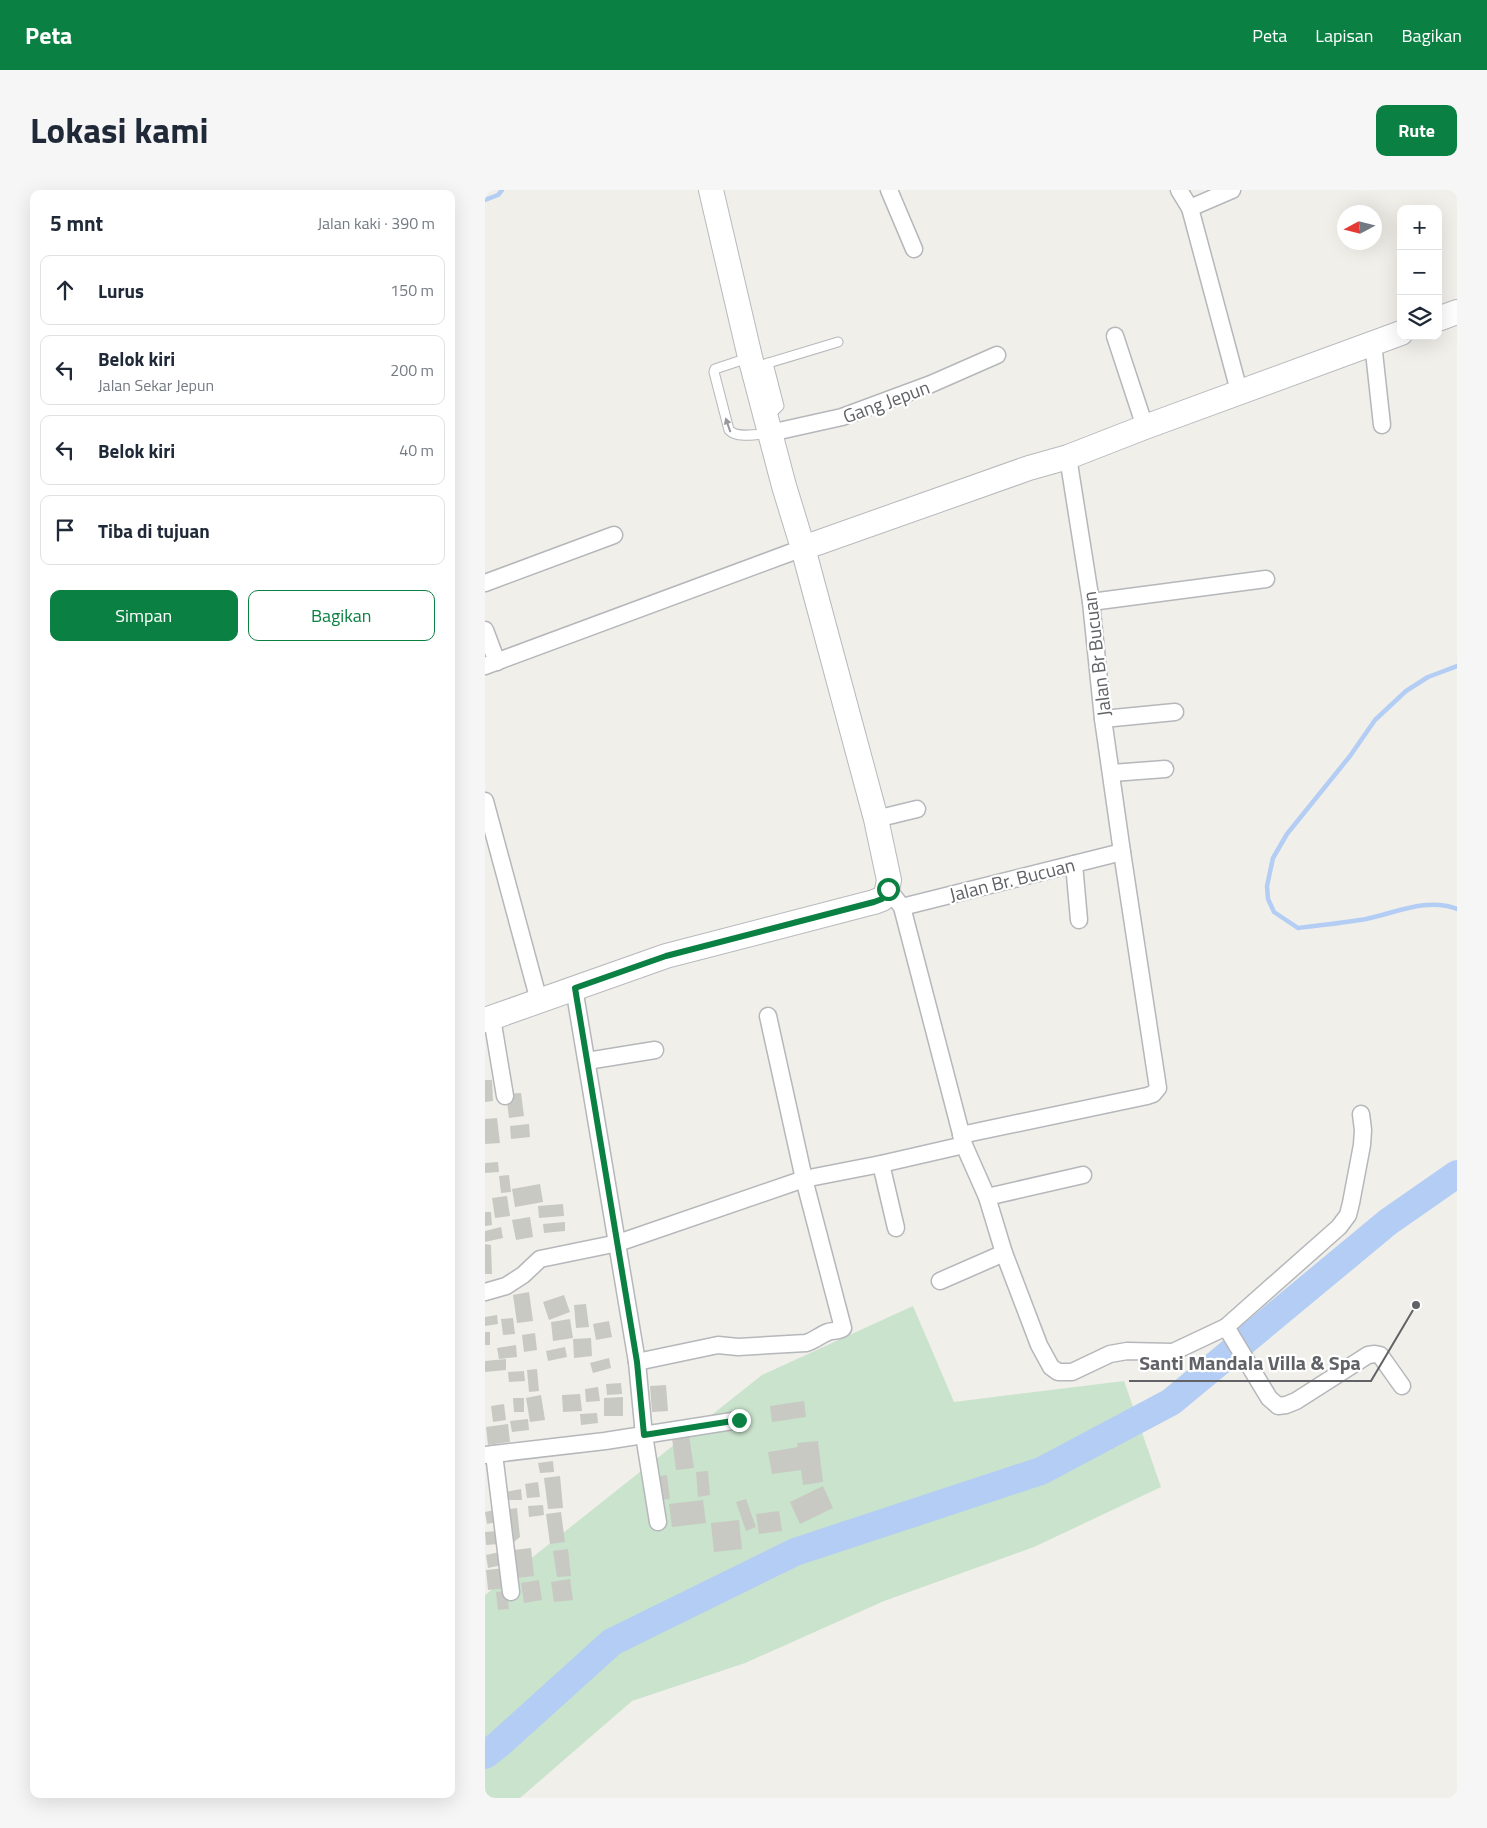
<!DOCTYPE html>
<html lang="id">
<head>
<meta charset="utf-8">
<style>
	:root { --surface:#fff; --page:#f6f6f7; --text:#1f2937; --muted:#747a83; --line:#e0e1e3; --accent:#0b8043 }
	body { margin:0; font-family:"Titillium Web",sans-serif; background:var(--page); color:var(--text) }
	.controls { position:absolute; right:15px; top:15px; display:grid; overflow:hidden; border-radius:10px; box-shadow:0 5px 20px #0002 }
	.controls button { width:45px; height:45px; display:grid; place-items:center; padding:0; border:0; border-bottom:1px solid var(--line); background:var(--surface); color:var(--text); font:25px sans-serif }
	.compass { position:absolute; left:852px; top:15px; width:45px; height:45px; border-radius:50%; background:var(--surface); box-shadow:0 5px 20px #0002; rotate:263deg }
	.stop { position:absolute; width:15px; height:15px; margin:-11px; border:4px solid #0b8043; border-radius:50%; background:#fff }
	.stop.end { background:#0b8043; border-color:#fff; box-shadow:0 1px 5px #0008 }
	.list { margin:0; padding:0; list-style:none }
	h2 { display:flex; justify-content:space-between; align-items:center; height:65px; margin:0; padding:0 20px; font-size:21px }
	h2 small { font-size:16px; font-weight:400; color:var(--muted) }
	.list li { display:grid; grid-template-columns:32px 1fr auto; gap:15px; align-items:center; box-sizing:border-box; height:70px; margin:0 10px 10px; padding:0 10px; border:1px solid var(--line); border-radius:10px }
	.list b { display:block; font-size:19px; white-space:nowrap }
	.list p { margin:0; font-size:16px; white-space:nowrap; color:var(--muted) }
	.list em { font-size:16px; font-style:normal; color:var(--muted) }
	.actions { display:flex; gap:10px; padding:15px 20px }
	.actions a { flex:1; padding:11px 0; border:1px solid var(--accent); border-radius:10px; text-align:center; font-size:18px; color:var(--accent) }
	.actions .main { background:var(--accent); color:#fff }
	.icon { flex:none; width:28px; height:28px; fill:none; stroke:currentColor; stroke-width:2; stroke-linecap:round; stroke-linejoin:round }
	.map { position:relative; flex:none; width:972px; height:1608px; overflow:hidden; border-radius:10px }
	header { display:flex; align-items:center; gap:30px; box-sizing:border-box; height:70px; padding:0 25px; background:var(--accent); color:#fff }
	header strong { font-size:24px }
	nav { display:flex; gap:28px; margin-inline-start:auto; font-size:18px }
	.intro { display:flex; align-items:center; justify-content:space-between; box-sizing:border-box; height:120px; padding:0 30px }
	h1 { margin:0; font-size:35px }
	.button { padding:12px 22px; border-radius:10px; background:var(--accent); color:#fff; font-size:18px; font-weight:700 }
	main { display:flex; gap:30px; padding:0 30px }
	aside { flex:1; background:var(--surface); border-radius:10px; box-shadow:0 5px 20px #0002 }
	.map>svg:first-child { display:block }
	.green { fill:#c9e3cd }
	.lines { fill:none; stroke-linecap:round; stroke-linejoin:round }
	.stream { stroke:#b4cdf5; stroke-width:4.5 }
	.river { stroke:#b4cdf5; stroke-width:28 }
	.building { fill:#c8c9c3 }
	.lane-casing { stroke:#b5b7bb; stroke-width:11 }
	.street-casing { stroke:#b5b7bb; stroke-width:19 }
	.secondary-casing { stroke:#b7b9bd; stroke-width:26 }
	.lane { stroke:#fff; stroke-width:9 }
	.street { stroke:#fff; stroke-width:16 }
	.secondary { stroke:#fff; stroke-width:24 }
	.oneway { fill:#98999c }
	.route { stroke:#0b8043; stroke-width:6 }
	.labels { text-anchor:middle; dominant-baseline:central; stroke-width:4.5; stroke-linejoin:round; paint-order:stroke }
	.street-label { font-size:19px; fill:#606266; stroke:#fff }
	.leader { fill:none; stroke:#606266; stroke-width:2 }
	.callout-dot { fill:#606266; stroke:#fff; stroke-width:2 }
	.callout-label { font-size:20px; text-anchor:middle; font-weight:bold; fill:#606266; stroke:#fff; stroke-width:4.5; stroke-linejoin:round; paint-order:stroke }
</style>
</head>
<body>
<header>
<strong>Peta</strong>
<nav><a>Peta</a><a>Lapisan</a><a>Bagikan</a></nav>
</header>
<div class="intro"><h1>Lokasi kami</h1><a class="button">Rute</a></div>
<main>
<aside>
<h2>5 mnt<small>Jalan kaki · 390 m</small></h2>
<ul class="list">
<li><svg class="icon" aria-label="ahead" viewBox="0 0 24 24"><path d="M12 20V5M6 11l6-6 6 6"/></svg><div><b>Lurus</b></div><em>150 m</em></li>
<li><svg class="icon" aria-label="left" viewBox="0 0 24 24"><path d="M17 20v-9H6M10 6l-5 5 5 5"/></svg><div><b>Belok kiri</b><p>Jalan Sekar Jepun</p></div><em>200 m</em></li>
<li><svg class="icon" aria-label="left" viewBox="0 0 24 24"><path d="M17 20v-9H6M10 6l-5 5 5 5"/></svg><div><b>Belok kiri</b></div><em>40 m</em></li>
<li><svg class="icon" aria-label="arrive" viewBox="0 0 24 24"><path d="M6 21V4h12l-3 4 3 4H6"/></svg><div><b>Tiba di tujuan</b></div></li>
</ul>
<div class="actions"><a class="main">Simpan</a><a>Bagikan</a></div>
</aside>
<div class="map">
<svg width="972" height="1608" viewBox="0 0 972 1608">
	<rect width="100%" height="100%" fill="#f0efe9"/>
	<polygon class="green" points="428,1116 469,1212 639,1191 676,1297 549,1357 399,1411 260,1473 147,1511 35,1608 0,1608 0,1405 277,1185"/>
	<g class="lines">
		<g class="stream">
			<polyline points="0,10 13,5 17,0"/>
			<path d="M972 476 943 487 921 501 890 530 865 566 802 644 788 668 782 696 783 709 789 722 813 738C835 735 859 733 881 729 910 723 943 707 972 719"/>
		</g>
		<polyline class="river" points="0,1565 14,1554 127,1452 310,1362 556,1281 686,1212 903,1032 972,984"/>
	</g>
	<g class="building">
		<polygon points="0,890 7,890 8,911 0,912"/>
		<polygon points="36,903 39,926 24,928 21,904"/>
		<polygon points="12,928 15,953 0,954 0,929"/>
		<polygon points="44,934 45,947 26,949 25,936"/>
		<polygon points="13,972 14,982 0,983 0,973"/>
		<polygon points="24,985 26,1002 16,1003 14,986"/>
		<polygon points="55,994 58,1012 30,1017 27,999"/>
		<polygon points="22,1006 25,1026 10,1028 7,1008"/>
		<polygon points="78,1014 79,1026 54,1028 53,1016"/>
		<polygon points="0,1022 6,1022 7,1035 0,1036"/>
		<polygon points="45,1027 48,1047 31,1050 27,1030"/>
		<polygon points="80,1032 80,1041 59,1043 58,1034"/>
		<polygon points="16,1037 18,1048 0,1052 0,1041"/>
		<polygon points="0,1054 6,1055 7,1084 0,1084"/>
		<polygon points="44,1102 48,1131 32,1133 28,1105"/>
		<polygon points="79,1105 85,1122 64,1130 58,1112"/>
		<polygon points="101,1114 104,1137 91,1138 89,1115"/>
		<polygon points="12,1125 13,1134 0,1136 0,1127"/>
		<polygon points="28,1128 30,1144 18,1145 16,1129"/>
		<polygon points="85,1129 88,1148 68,1151 66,1132"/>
		<polygon points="124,1131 127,1147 111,1150 108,1134"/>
		<rect x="0" y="1142" width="5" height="13"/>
		<polygon points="50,1143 52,1160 39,1162 37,1145"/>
		<polygon points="106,1148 107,1166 89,1168 88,1149"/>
		<polygon points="31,1155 32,1167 14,1169 12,1158"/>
		<polygon points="80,1157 82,1167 63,1171 61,1161"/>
		<polygon points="124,1168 126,1178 108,1183 105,1173"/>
		<polygon points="21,1169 21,1180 0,1182 0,1171"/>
		<polygon points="52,1179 54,1201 44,1202 42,1180"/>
		<polygon points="39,1181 40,1191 24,1192 23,1182"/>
		<polygon points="136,1193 137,1204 122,1205 121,1194"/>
		<polygon points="181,1195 183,1221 167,1222 165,1196"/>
		<polygon points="113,1197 115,1211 101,1212 100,1199"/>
		<polygon points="95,1204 97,1221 78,1222 77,1205"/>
		<polygon points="56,1205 60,1230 45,1232 41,1208"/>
		<polygon points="138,1207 138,1226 119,1226 119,1208"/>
		<polygon points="28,1208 39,1208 39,1222 29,1222"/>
		<polygon points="319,1211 321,1227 287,1232 285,1216"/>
		<polygon points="19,1214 21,1230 8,1232 6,1216"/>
		<polygon points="112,1223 113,1233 96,1235 95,1224"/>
		<polygon points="43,1229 44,1240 27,1242 25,1231"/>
		<polygon points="23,1234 25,1252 3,1255 1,1237"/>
		<polygon points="204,1246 209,1278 191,1280 187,1248"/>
		<polygon points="333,1251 338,1292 318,1295 316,1280 287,1284 283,1262 313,1257 312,1253"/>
		<polygon points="68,1271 69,1282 55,1283 53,1273"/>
		<polygon points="223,1281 225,1305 213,1307 211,1282"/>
		<polygon points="182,1285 185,1309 171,1310 168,1287"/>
		<polygon points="75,1286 78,1318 63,1319 59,1288"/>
		<polygon points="53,1292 55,1307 42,1308 40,1294"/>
		<polygon points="338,1296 348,1318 315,1334 305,1312"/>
		<polygon points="36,1299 37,1310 23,1310 20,1302"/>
		<polygon points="261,1309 271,1337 261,1341 251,1312"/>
		<polygon points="218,1310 221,1333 187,1337 184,1314"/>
		<polygon points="58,1315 59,1325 44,1327 43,1316"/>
		<polygon points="32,1318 35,1347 29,1352 20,1352 17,1320"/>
		<polygon points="10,1320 12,1332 2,1334 0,1322"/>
		<polygon points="294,1321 297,1341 274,1344 271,1324"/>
		<polygon points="76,1322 80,1352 65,1354 61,1324"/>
		<polygon points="254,1330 257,1359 229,1362 226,1333"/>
		<polygon points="13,1341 14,1354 1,1355 0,1342"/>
		<polygon points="46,1358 49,1386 32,1388 29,1360"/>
		<polygon points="83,1359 86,1386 72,1387 68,1361"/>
		<polygon points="15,1362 17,1375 3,1378 1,1365"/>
		<polygon points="20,1378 22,1398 3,1400 1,1380"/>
		<polygon points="85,1389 88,1410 69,1412 66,1392"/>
		<polygon points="54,1390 57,1410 39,1413 36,1393"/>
		<polygon points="22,1401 24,1419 13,1420 11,1402"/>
	</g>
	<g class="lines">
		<g class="lane-casing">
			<g id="lane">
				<path d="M263 168 230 179 229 182 244 240C252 249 274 244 285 243"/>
				<polyline points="270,177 353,152"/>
				<polyline points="281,224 290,220 294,216 283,173"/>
			</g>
		</g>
		<g class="street-casing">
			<g id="street">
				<polyline points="404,0 429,59"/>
				<polyline points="694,0 705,18"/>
				<polyline points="747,0 705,18 754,201"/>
				<polyline points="630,146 660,237"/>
				<polyline points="888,153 897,235"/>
				<polyline points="285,243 357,227 446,194 512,165"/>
				<polyline points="0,393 129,345"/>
				<polyline points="606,412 781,389"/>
				<polyline points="0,440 12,472"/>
				<polyline points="0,476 318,358"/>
				<polyline points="618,529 690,522"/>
				<polyline points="627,583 680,579"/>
				<polyline points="0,611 54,811"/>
				<polyline points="391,629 432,619"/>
				<polyline points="589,674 594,730"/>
				<polyline points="403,699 417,717 479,955 502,1007 519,1063 554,1155 566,1177 573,1182 587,1182 625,1164 642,1161 688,1162 741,1137 854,1037 863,1025 866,1013 877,955 878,940 876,924"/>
				<polyline points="417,717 637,662"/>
				<polyline points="89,798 152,1172 159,1245 173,1332"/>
				<polyline points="7,828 20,906"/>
				<polyline points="102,871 170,860"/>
				<polyline points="476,945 662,906 668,904 673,898 637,662 618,529 606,412 583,267"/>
				<polyline points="396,974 411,1038"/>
				<polyline points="502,1007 598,985"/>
				<polyline points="455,1091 519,1063"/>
				<polyline points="0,1102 21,1096 38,1085 55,1069 133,1053 319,989 396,974 479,955"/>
				<polyline points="741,1137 784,1208 793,1216 801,1215 811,1211 883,1165 890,1164 895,1165 917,1196"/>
				<path d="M152 1172 233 1155 253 1157 321 1153C329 1151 335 1145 343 1142 348 1140 353 1142 358 1138L319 989 283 826"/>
				<polyline points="9,1264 26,1402"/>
				<polyline points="0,1265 120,1251 254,1230"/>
			</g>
		</g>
		<g class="secondary-casing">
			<g id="secondary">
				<polyline points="953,129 972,122"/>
				<polyline points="318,358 544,278 583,267 660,237 916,143"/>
				<polyline points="0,830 181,766 389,712 397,709 401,705 404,690 391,629 318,358 299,296 265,167 226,0"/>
			</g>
		</g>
		<use href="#lane" class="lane"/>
		<use href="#street" class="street"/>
		<use href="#secondary" class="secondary"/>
	</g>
	<defs><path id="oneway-solid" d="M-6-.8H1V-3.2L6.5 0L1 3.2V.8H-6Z" transform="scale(1.25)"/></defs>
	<use class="oneway" href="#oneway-solid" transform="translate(243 235) rotate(-109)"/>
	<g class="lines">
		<polyline class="route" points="254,1230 159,1245 152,1172 90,798 181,766 389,712 397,709 403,699"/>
	</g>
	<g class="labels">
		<g class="street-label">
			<text transform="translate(401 211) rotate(-20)">Gang Jepun</text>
			<text transform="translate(611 464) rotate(-97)">Jalan Br Bucuan</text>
			<text transform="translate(527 689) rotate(-14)">Jalan Br. Bucuan</text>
		</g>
	</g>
	<path class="leader" d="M931 1115L886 1191H644"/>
	<circle class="callout-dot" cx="931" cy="1115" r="5"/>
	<g class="callout-label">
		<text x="765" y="1180">Santi Mandala Villa &amp; Spa</text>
	</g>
</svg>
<div class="controls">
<button>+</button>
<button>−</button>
<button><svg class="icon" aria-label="layers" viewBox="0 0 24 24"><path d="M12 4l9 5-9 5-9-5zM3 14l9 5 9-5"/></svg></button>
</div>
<svg class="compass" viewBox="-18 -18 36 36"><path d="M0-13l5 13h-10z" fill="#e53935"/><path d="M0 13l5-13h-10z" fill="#747a83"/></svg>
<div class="stop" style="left:403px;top:699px"></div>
<div class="stop end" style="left:254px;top:1230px"></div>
</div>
</main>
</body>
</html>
